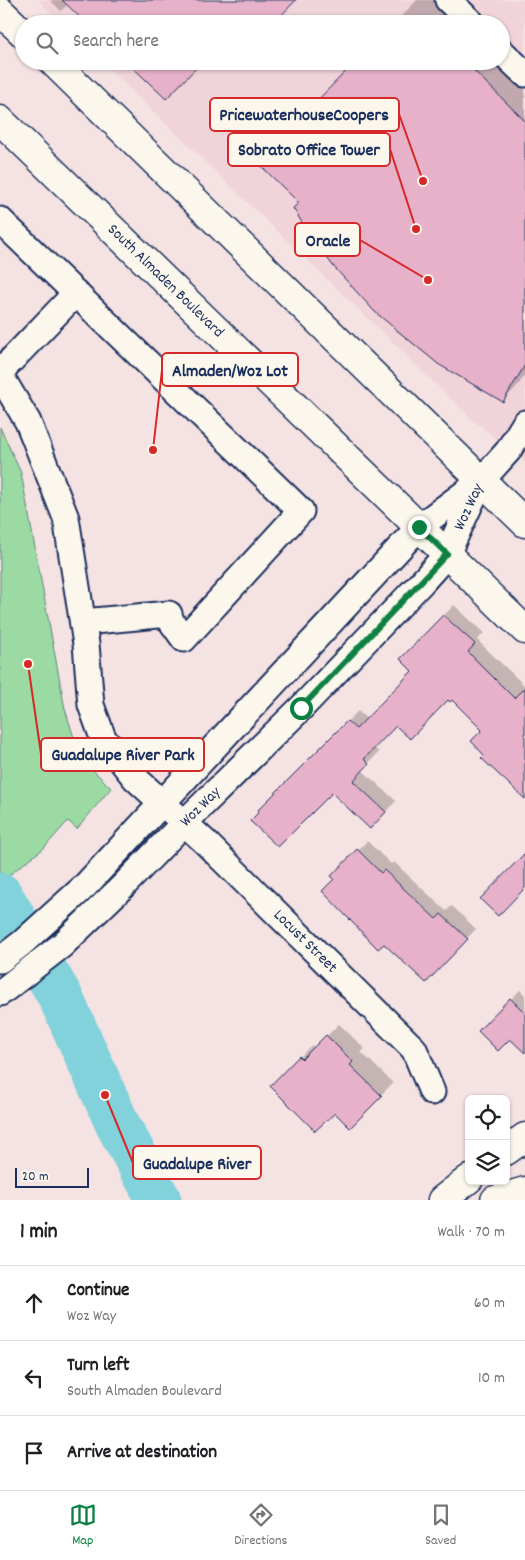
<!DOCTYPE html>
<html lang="en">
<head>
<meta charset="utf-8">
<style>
	:root { --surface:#fff; --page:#f6f6f6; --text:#202124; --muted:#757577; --line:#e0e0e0; --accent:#0b8043 }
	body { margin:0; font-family:Dekko,sans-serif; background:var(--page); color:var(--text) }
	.controls { position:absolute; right:15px; bottom:15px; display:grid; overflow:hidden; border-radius:8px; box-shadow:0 1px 4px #0004 }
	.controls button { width:45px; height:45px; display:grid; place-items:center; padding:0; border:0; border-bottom:1px solid var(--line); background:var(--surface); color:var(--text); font:25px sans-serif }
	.scale { position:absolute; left:15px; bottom:12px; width:74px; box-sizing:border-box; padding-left:5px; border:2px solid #1b2f5e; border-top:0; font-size:14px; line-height:18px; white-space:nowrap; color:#1b2f5e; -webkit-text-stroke:4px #fbf7ec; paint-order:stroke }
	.stop { position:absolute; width:15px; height:15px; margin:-11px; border:4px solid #0b8043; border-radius:50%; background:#fff }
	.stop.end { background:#0b8043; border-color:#fff; box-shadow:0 1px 5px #0008 }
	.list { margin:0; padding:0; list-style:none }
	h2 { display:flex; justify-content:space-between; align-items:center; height:65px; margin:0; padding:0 20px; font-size:21px }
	h2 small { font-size:16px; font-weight:400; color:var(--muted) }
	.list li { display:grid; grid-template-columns:32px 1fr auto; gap:15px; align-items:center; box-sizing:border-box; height:75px; padding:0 20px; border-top:1px solid var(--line) }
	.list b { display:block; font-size:19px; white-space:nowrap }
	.list p { margin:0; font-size:16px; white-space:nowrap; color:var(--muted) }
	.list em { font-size:16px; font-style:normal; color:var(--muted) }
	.icon { flex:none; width:28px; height:28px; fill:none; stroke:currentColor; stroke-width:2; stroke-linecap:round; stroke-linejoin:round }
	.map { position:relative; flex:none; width:525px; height:1200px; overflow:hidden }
	.search { position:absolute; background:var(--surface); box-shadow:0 1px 4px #0004; left:15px; right:15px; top:15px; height:55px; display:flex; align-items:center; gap:12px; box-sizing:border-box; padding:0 18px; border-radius:28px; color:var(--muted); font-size:19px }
	.sheet { height:290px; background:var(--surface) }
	nav { display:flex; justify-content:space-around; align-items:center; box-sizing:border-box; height:70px; border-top:1px solid var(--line); background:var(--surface); font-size:14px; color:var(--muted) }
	nav a { display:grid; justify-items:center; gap:2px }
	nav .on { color:var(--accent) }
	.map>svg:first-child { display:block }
	.built { fill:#f1d3da }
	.green { fill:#9bdaa3; stroke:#5b8480 }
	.shadow { fill:#0003 }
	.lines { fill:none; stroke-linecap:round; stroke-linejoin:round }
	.river { stroke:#81d2db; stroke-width:45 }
	.building { fill:#e7b1c9; stroke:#1b2f5e }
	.minor-casing { stroke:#1b2f5e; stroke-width:29 }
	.major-casing { stroke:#1b2f5e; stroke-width:31 }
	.highway-casing { stroke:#1b2f5e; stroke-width:31 }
	.minor { stroke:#fbf7ec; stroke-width:25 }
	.major { stroke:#fbf7ec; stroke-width:28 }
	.highway { stroke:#fbf7ec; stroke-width:28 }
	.route { stroke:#0b8043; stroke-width:6 }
	.labels { text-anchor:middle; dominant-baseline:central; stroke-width:4; stroke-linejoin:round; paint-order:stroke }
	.street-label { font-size:16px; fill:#1b2f5e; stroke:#fbf7ec }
	.leader { fill:none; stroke:#d62828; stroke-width:2 }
	.callout-dot { fill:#d62828; stroke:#fbf7ec; stroke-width:2 }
	.callout { fill:#fbf7ec; stroke:#d62828; stroke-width:2 }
	.callout-label { font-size:18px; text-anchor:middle; font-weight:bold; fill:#1b2f5e }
</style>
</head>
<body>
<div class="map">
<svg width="525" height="1200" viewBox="0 0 525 1200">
	<rect width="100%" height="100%" fill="#f5e2e2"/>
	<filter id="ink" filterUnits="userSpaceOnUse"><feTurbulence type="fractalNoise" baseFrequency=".02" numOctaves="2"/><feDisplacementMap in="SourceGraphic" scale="10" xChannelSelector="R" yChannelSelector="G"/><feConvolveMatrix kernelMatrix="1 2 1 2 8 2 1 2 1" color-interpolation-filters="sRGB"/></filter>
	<g filter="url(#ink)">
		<polygon class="built" points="38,0 525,0 525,462 472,419 101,61 501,61 501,24 62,24"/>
		<polygon class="green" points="0,427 21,473 65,709 80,757 111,788 77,829 68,821 44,848 0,882"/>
		<g class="shadow">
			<polygon points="50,0 295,0 248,13 68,4 61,11"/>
			<polygon points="417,0 434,0 458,24 394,24"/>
			<polygon points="357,61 497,61 525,89 525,375 519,384 503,401 455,374 398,332 361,296 300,202"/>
			<polygon points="454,605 484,633 477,640 525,686 525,798 486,755 484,730 452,698 448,698 396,725 374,747 379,752 362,770 396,801 381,817 332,791 260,812 259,811 358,711 367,719 414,671 402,659"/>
			<polygon points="367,841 391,864 394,862 446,911 452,906 476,929 425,981 333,876"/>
			<polygon points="520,990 525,995 525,1036 510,1037 480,1031"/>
			<polygon points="339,1024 365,1049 361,1052 393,1083 350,1126 335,1111 271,1086 312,1045 315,1048"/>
		</g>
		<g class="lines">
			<polyline class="river" points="0,895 60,996 118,1125 159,1200"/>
		</g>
		<g class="building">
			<polygon points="62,0 296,0 273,24 257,24 248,15 239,24 87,24"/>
			<polygon points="126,61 203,61 166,99"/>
			<polygon points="356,61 464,61 525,121 525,365 503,402 438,364 375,312 334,267 309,234 293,208 299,203 257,162"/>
			<polygon points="443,615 475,644 468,652 514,698 525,687 525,799 481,758 484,755 471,741 482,730 452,700 450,702 448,700 410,739 396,726 364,759 369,764 353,781 386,812 370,829 332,793 278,847 250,821 259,812 257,811 347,721 356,729 412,671 400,659"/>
			<polygon points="357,849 381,873 384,870 436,919 441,914 468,939 426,983 384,944 378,949 322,891 334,879 331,876"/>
			<polygon points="525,853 525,888 498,916 480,899"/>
			<polygon points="510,998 525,1013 525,1053 510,1039 498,1051 478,1031"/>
			<polygon points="326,1035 353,1062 350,1065 382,1096 350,1128 335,1113 315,1131 270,1086 299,1056 302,1059"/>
		</g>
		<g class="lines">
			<g class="minor-casing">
				<g id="minor">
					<polyline points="448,0 473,24"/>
					<polyline points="501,51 525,74"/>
					<polyline points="0,220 301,511 184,639 171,621 169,614 83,622"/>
					<polyline points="0,372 76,293"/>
					<path id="s1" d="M0 375 28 422 66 518 86 644 91 705 103 738 135 778 204 841 414 1049 432 1092"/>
					<polyline points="0,960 22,943 85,886 419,527 481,481 508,451 525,423"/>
					<path id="s2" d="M0 993 62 945 122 887 184 823 301 708 422 582 447 554 480 483"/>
				</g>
			</g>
			<g class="major-casing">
				<g id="major">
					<polyline points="0,11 24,34"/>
					<polyline points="52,61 525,523"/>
					<path id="s3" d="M0 120 525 630"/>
				</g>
			</g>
			<g class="highway-casing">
				<g id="highway">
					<polyline points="506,1151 525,1137"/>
					<polyline points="442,1200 469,1179"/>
					<polyline points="495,1200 525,1191"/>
				</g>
			</g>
			<use href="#minor" class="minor"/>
			<use href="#major" class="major"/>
			<use href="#highway" class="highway"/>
		</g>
	</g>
	<g class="lines" filter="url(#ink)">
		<polyline class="route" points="301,708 447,554 419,527"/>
	</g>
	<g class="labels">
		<g class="street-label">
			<text stroke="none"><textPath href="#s3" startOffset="231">South Almaden Boulevard</textPath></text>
			<text stroke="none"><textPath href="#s2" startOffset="679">Woz Way</textPath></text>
			<text stroke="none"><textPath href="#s2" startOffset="274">Woz Way</textPath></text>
			<text stroke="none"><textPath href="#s1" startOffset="669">Locust Street</textPath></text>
		</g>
	</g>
	<path class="leader" d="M423 181L399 114M416 229L390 149M428 280L360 240M153 450L162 370M28 664L41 754M105 1095L133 1163"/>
	<g class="callout-dot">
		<circle cx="423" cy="181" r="5"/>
		<circle cx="416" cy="229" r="5"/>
		<circle cx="428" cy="280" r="5"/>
		<circle cx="153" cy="450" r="5"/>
		<circle cx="28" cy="664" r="5"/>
		<circle cx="105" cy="1095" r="5"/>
	</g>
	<g class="callout">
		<rect x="210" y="98" width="189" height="33" rx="5"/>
		<rect x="228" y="133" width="162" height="33" rx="5"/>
		<rect x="295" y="223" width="65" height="33" rx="5"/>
		<rect x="162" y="353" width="136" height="33" rx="5"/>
		<rect x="41" y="738" width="163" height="33" rx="5"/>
		<rect x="133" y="1146" width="128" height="33" rx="5"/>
	</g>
	<g class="callout-label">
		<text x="304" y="120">PricewaterhouseCoopers</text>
		<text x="309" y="155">Sobrato Office Tower</text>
		<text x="328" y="246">Oracle</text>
		<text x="230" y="376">Almaden/Woz Lot</text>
		<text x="123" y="760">Guadalupe River Park</text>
		<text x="197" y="1169">Guadalupe River</text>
	</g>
</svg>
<div class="controls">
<button><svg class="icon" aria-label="locate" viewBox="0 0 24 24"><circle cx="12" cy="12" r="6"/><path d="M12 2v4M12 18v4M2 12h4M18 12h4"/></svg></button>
<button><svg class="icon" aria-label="layers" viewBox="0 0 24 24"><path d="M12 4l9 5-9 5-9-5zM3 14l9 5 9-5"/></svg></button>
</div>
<div class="scale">20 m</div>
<div class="stop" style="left:301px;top:708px"></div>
<div class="stop end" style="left:419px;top:527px"></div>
<div class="search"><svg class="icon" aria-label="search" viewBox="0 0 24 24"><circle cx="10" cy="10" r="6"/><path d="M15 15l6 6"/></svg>Search here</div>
</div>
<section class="sheet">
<h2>1 min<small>Walk · 70 m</small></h2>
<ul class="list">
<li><svg class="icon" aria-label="ahead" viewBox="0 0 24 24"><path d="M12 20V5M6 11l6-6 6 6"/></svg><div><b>Continue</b><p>Woz Way</p></div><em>60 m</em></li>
<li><svg class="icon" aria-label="left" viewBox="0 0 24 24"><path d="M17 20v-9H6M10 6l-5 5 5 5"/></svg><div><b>Turn left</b><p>South Almaden Boulevard</p></div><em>10 m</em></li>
<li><svg class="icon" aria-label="arrive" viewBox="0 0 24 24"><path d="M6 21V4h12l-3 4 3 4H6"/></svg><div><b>Arrive at destination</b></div></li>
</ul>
</section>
<nav>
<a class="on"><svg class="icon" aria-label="map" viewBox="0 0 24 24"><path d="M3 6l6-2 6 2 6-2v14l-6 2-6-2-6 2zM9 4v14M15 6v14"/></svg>Map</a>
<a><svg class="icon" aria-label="directions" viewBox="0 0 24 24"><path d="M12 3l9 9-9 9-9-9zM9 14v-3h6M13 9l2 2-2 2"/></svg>Directions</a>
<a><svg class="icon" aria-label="saved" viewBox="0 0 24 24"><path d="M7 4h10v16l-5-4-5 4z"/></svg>Saved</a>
</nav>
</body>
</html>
